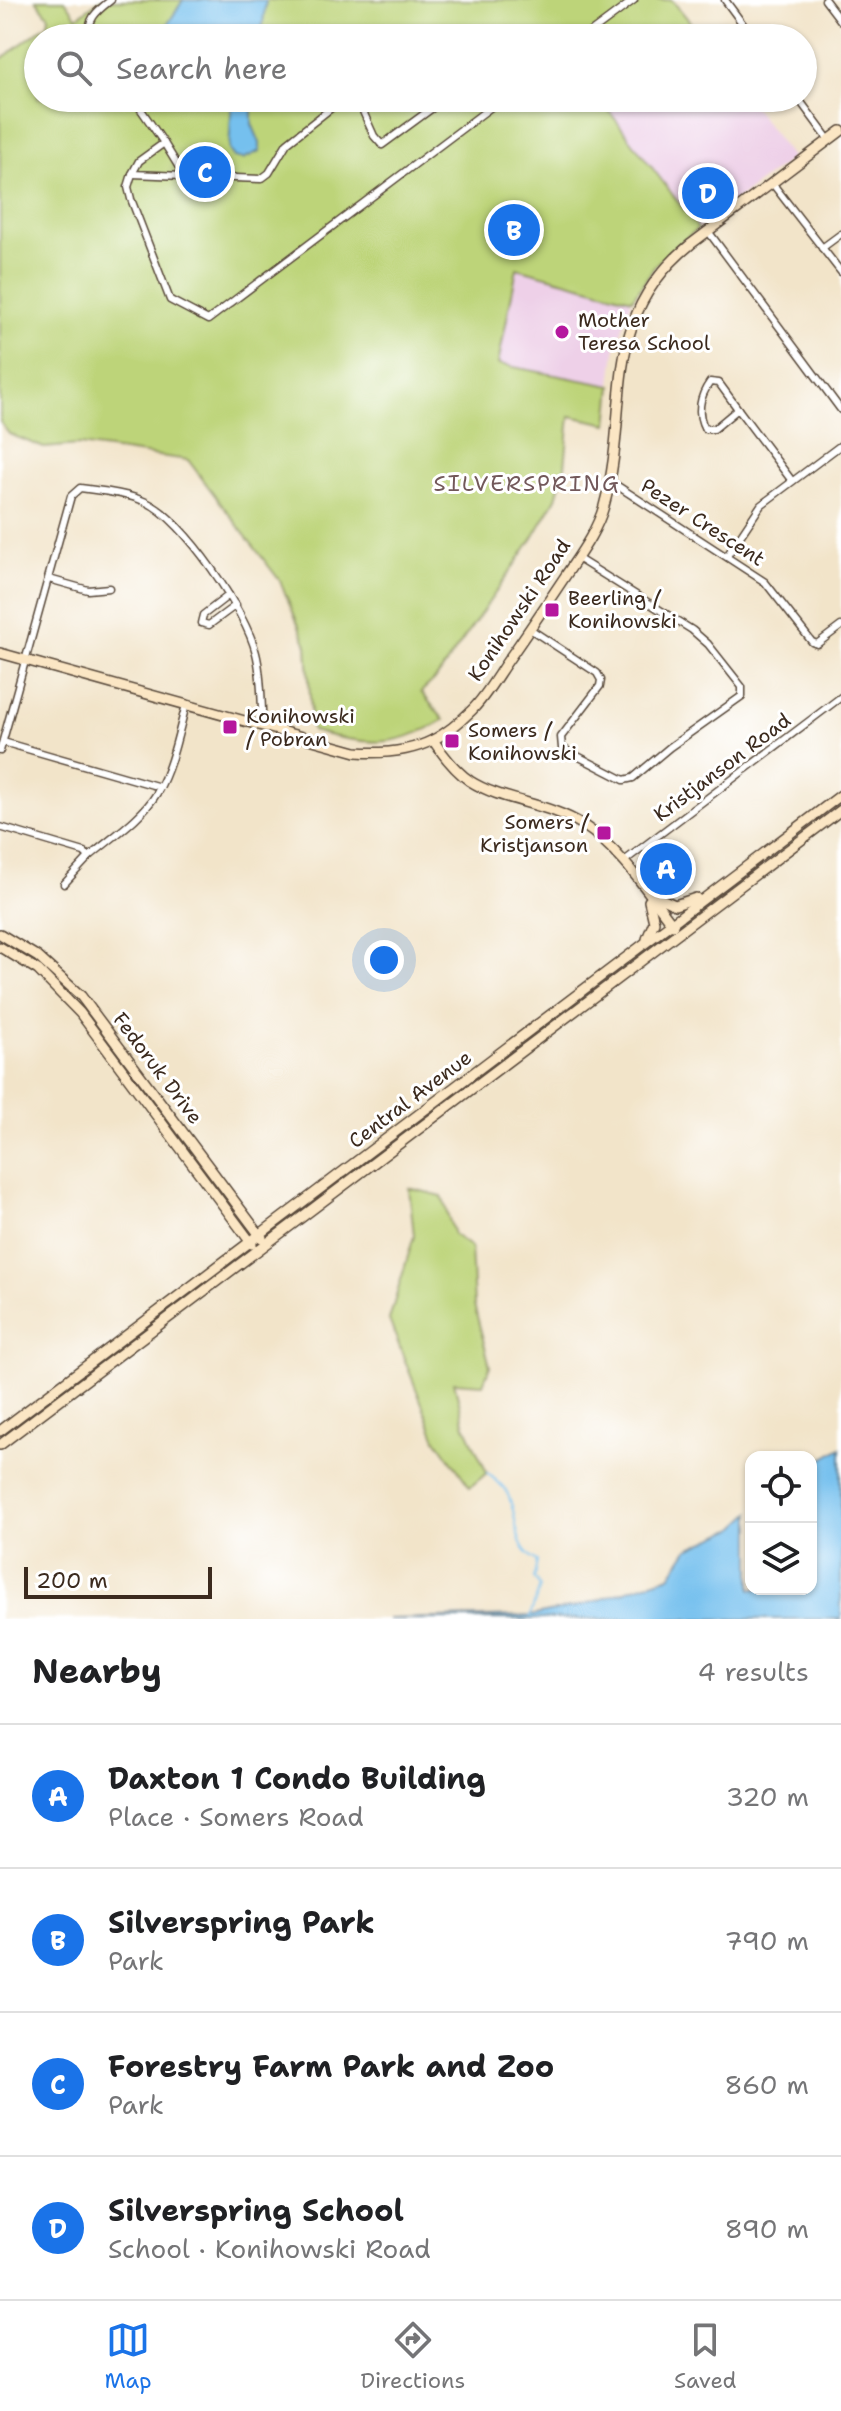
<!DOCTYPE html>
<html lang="en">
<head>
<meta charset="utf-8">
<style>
	:root { --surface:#fff; --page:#f2f2f2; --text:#202124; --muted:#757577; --line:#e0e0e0; --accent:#1a73e8 }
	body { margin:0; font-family:"Shantell Sans",sans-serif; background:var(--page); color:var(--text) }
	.controls { position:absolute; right:24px; bottom:24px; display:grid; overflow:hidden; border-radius:16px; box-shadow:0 2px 6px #0004 }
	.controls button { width:72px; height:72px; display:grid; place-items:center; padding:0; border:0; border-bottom:2px solid var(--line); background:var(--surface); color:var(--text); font:40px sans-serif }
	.scale { position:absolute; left:24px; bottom:20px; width:188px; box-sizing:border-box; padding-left:8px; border:4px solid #3b2a1e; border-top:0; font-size:22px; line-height:28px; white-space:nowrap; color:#3b2a1e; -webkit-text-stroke:6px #fff; paint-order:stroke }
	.you { position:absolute; left:384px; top:960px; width:28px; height:28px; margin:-20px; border:6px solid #fff; border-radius:50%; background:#1a73e8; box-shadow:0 0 0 12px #1a73e833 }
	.badge { display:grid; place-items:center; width:52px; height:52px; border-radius:50%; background:var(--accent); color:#fff; font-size:26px; font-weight:700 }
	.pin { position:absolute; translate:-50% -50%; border:4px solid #fff; box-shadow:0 2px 8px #0006 }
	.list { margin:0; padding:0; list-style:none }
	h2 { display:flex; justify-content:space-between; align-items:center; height:104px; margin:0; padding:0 32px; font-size:34px }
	h2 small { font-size:26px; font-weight:400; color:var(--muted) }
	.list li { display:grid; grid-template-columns:52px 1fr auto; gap:24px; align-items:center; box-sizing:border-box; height:144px; padding:0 32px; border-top:2px solid var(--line) }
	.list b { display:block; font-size:30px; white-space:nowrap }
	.list p { margin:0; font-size:26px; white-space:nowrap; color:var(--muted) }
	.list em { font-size:26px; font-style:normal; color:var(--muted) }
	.icon { flex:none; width:44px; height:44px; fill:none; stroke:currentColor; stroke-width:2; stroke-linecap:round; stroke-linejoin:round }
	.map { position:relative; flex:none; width:841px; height:1619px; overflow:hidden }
	.search { position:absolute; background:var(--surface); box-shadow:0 2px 6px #0004; left:24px; right:24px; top:24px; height:88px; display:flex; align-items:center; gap:20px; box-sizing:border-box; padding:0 28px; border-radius:44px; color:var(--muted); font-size:30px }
	.sheet { height:680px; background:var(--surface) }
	nav { display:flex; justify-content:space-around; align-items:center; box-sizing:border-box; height:112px; border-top:2px solid var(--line); background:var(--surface); font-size:22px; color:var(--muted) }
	nav a { display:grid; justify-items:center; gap:4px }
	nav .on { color:var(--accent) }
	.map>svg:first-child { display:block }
	.built { fill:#eed0e8 }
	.green { fill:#bdd479; stroke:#7c7f4c; stroke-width:2 }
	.water { fill:#74c0ee; stroke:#587586; stroke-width:2 }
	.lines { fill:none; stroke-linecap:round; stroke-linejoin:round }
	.stream { stroke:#74c0ee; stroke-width:2 }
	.street-casing { stroke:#564638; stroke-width:9 }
	.secondary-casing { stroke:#564638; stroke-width:12 }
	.street { stroke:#fff; stroke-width:6 }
	.secondary { stroke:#fbe6c4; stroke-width:9 }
	.poi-dot { fill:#b5179e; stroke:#fff; stroke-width:3 }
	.labels { text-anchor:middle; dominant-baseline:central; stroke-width:6; stroke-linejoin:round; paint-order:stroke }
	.poi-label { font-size:20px; fill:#3b2a1e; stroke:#fff; text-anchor:start }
	.street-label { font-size:20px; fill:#3b2a1e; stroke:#fff }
	.neighbourhood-label { font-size:22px; letter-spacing:2px; fill:#72585a; stroke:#fff }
</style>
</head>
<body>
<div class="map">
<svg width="841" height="1619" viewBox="0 0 841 1619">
	<rect width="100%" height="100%" fill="#fff"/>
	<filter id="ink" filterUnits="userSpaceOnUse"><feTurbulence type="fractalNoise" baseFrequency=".0125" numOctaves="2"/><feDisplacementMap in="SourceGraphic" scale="16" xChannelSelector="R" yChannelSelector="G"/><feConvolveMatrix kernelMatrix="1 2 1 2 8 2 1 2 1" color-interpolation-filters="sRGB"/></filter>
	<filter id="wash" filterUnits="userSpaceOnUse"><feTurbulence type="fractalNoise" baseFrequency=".006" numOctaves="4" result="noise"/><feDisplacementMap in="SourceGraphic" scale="32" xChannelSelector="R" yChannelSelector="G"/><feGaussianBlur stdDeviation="1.8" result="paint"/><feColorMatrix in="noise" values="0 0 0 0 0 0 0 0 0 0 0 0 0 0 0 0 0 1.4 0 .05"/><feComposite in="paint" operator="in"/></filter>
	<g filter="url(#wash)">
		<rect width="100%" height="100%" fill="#f2e4c9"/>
		<g class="built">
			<polygon points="609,98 747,98 792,158 698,228 603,103"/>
			<polygon points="517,268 632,299 615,351 610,391 498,365"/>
		</g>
		<g class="green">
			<path d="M36 0H65L77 17 100 0H672L697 30 687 38H38V98H609L603 103 698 228 657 263 632 299 517 268 498 364 612 386 608 424 570 416 565 466 556 498 533 538 438 676 421 692 444 720C395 749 365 745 312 731L307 645 280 581 188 460 79 445 44 448 9 434 0 422V60L48 24 49 16Z"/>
			<polygon points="409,1188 442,1196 454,1235 471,1247 474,1305 490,1366 483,1384 454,1382 465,1426 487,1473 470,1487 436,1439 389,1320 414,1236"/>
		</g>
		<g class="water">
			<polygon points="183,0 266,0 261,38 159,38"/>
			<polygon points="232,98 252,98 252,124 260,143 260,151 243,159 234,157 229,150"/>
			<polygon points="841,1448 841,1619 388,1619 530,1616 584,1605 670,1576 688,1549 735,1528 751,1513 751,1589 811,1589 811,1466"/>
		</g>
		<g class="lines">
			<path class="stream" d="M487 1473C493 1478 502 1484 506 1491 520 1514 510 1545 537 1561L534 1578 540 1587 530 1616"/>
		</g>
	</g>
	<g filter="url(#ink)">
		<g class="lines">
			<g class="street-casing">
				<g id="street">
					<polyline points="725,0 753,38"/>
					<polyline points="825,0 841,21"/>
					<polyline points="319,31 324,38"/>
					<path d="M90 38C86 19 97 11 111 0"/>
					<polyline points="583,38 634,0"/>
					<polyline points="133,98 164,143"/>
					<polyline points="357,98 374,136 382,145 446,98"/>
					<polyline points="798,98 829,140"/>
					<polyline points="132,174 128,187 131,199 170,300 208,320 503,98"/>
					<polyline points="183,174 164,143 139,161 132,174 261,179 269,173 287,143 344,98"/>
					<polyline points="772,183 841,272"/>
					<polyline points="708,231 841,410"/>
					<polyline points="822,248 841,234"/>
					<path d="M710 382 719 383 738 409 714 429H705C696 413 700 396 710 382Z"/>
					<polyline points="738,409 792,481"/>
					<polyline points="610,481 765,582 812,642 817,644 841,626"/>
					<polyline points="727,556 761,505 841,445"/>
					<polyline points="49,579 88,590 109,588"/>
					<polyline points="229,595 203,615 201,623 209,625 236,605"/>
					<polyline points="530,629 597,673 601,680 600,686 561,737 562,748 624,780 633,778 670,747 742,696 742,687 708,644 692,630 577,558"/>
					<polyline points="3,742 160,787"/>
					<path d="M0 751 71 496 80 488C102 491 126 493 146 502 184 519 246 612 256 653 262 676 261 702 263 726"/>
					<path d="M0 827 84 852 89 857C111 838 142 818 157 793 172 767 178 734 186 705"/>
					<polyline points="623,862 841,697"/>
					<polyline points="64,884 89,857"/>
				</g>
			</g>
			<g class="secondary-casing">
				<g id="secondary">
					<path d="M0 653 356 752C383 754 409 752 433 740 447 733 461 721 472 710 487 695 498 674 511 656 530 629 548 602 566 575 580 554 597 531 604 506 632 406 597 320 691 244L841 131"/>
					<path d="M433 740C443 755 454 770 470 781 503 802 547 802 583 825 620 849 647 891 673 925"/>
					<polyline points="655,896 675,905 696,898"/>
					<polyline points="0,934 38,957 81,996 262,1238"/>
					<polyline points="647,939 654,922 649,901"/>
					<polyline points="0,947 38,970 80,1013 252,1244"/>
					<polyline points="0,1431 841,795"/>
					<polyline points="0,1445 841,810"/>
				</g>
			</g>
			<use href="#street" class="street"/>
			<use href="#secondary" class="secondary"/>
		</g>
	</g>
	<g class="poi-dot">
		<circle cx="562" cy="332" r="8"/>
		<rect x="544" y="602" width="16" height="16" rx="4"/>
		<rect x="222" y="719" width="16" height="16" rx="4"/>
		<rect x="444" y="733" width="16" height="16" rx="4"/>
		<rect x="596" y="825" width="16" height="16" rx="4"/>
	</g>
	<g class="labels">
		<g class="poi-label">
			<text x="578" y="320">Mother<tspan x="578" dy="23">Teresa School</tspan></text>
			<text x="568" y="598">Beerling /<tspan x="568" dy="23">Konihowski</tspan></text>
			<text x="246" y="716">Konihowski<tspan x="246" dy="23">/ Pobran</tspan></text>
			<text x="468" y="730">Somers /<tspan x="468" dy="23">Konihowski</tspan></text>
			<text x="588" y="822" text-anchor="end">Somers /<tspan x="588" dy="23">Kristjanson</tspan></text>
		</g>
		<g class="street-label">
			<text transform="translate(703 522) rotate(33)">Pezer Crescent</text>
			<text transform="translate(519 610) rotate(-56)">Konihowski Road</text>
			<text transform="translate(722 767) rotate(-37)">Kristjanson Road</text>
			<text transform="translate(158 1068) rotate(53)">Fedoruk Drive</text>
			<text transform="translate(410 1099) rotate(-37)">Central Avenue</text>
		</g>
		<g class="neighbourhood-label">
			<text x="527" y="483">SILVERSPRING</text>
		</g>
	</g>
</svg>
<div class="controls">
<button><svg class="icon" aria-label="locate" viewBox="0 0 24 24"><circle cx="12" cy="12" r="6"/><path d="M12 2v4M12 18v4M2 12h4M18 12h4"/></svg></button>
<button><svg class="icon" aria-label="layers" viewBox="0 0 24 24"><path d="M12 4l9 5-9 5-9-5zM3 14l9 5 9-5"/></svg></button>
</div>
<div class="scale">200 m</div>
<div class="you"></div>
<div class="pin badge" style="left:666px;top:869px">A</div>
<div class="pin badge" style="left:514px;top:230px">B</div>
<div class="pin badge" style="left:205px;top:172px">C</div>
<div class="pin badge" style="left:708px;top:193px">D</div>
<div class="search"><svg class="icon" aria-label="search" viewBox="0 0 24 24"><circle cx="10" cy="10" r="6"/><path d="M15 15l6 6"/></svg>Search here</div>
</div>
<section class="sheet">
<h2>Nearby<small>4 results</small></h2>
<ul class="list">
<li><span class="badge">A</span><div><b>Daxton 1 Condo Building</b><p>Place · Somers Road</p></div><em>320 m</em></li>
<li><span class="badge">B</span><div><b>Silverspring Park</b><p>Park</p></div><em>790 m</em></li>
<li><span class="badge">C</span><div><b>Forestry Farm Park and Zoo</b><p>Park</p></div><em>860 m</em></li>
<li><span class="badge">D</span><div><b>Silverspring School</b><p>School · Konihowski Road</p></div><em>890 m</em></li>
</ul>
</section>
<nav>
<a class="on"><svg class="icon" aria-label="map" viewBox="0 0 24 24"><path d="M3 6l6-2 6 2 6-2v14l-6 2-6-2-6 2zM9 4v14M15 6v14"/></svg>Map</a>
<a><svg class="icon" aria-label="directions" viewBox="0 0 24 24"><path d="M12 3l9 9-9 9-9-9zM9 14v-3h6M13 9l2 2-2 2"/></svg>Directions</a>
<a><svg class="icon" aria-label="saved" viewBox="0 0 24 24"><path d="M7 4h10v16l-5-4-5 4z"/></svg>Saved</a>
</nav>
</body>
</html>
